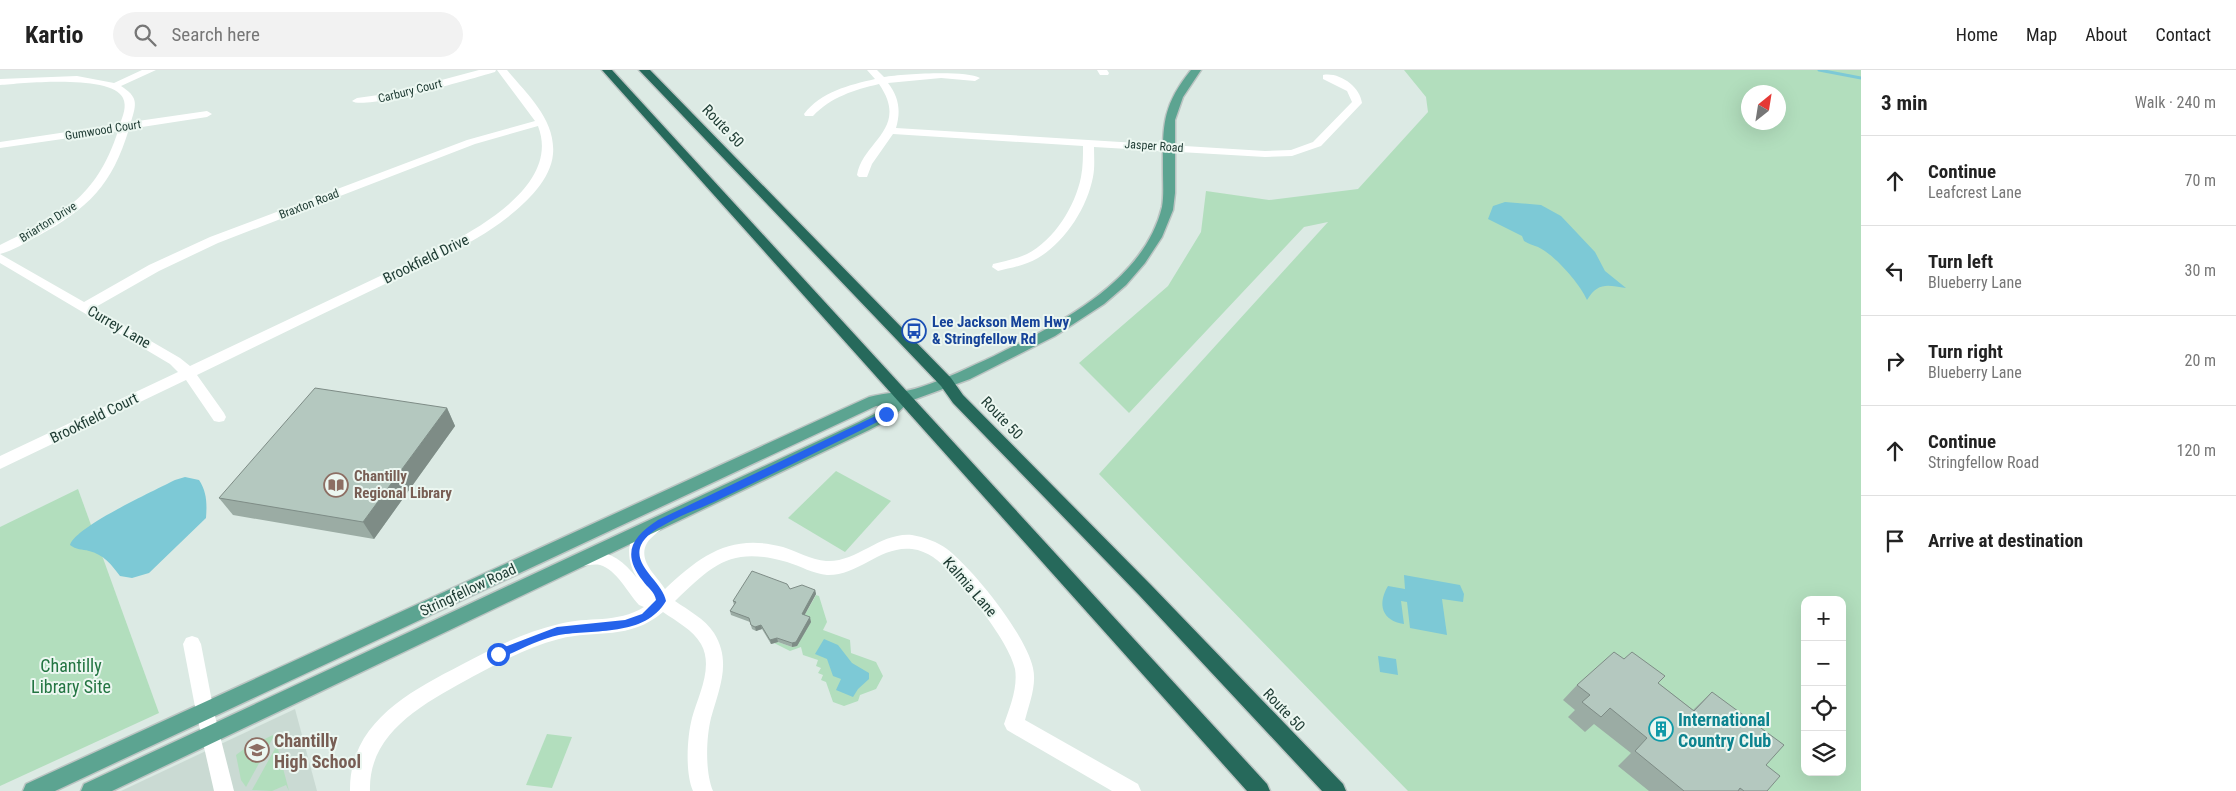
<!DOCTYPE html>
<html lang="en">
<head>
<meta charset="utf-8">
<style>
	:root { --surface:#fff; --page:#f2f2f2; --text:#222; --muted:#767676; --line:#e0e0e0 }
	body { margin:0; font-family:"Roboto Condensed",sans-serif; background:var(--page); color:var(--text) }
	.controls { position:absolute; right:15px; bottom:15px; display:grid; overflow:hidden; border-radius:10px; box-shadow:0 5px 20px #0002 }
	.controls button { width:45px; height:45px; display:grid; place-items:center; padding:0; border:0; border-bottom:1px solid var(--line); background:var(--surface); color:var(--text); font:25px sans-serif }
	.compass { position:absolute; left:1741px; top:15px; width:45px; height:45px; border-radius:50%; background:var(--surface); box-shadow:0 5px 20px #0002; rotate:30deg }
	.stop { position:absolute; width:15px; height:15px; margin:-11px; border:4px solid #2563eb; border-radius:50%; background:#fff }
	.stop.end { background:#2563eb; border-color:#fff; box-shadow:0 1px 5px #0008 }
	.list { margin:0; padding:0; list-style:none }
	h2 { display:flex; justify-content:space-between; align-items:center; height:65px; margin:0; padding:0 20px; font-size:21px }
	h2 small { font-size:16px; font-weight:400; color:var(--muted) }
	.list li { display:grid; grid-template-columns:32px 1fr auto; gap:15px; align-items:center; box-sizing:border-box; height:90px; padding:0 20px; border-top:1px solid var(--line) }
	.list b { display:block; font-size:19px; white-space:nowrap }
	.list p { margin:0; font-size:16px; white-space:nowrap; color:var(--muted) }
	.list em { font-size:16px; font-style:normal; color:var(--muted) }
	.icon { flex:none; width:28px; height:28px; fill:none; stroke:currentColor; stroke-width:2; stroke-linecap:round; stroke-linejoin:round }
	.map { position:relative; flex:none; width:1861px; height:721px; overflow:hidden }
	header { display:flex; align-items:center; gap:30px; box-sizing:border-box; height:70px; padding:0 25px; background:var(--surface); border-bottom:1px solid var(--line) }
	header strong { font-size:24px }
	nav { display:flex; gap:28px; margin-inline-start:auto; font-size:18px }
	.search { width:350px; height:45px; background:var(--page); display:flex; align-items:center; gap:12px; box-sizing:border-box; padding:0 18px; border-radius:28px; color:var(--muted); font-size:19px }
	main { display:flex }
	aside { flex:1; background:var(--surface) }
	.map>svg:first-child { display:block }
	.built { fill:#cadad3 }
	.green { fill:#b2debd; fill-rule:evenodd }
	.water { fill:#7dc9d6 }
	.lines { fill:none; stroke-linecap:round; stroke-linejoin:round }
	.stream { stroke:#7dc9d6; stroke-width:3 }
	.major-casing { stroke:#bbc4c2; stroke-width:3 }
	.highway-casing { stroke:#bbc4c2; stroke-width:3 }
	.minor { fill:#fff; fill-rule:evenodd }
	.major { fill:#5ca491; fill-rule:evenodd }
	.highway { fill:#26695b; fill-rule:evenodd }
	.wall { fill:#9baca4 }
	.shaded-wall { fill:#7e8c86 }
	.building { fill:#b4c8bf; stroke:#7e8c86 }
	.route { fill:#2563eb }
	.labels { text-anchor:middle; dominant-baseline:central; stroke-width:4; stroke-linejoin:round; paint-order:stroke }
	.far-street-label { font-size:12px; fill:#1d3a32; stroke:#ecf7f1 }
	.street-label { font-size:15px; fill:#1d3a32; stroke:#ecf7f1 }
	.transit-label { font-size:15px; font-weight:bold; fill:#164399; stroke:#ecf7f1; text-anchor:start }
	.education-label { font-size:15px; font-weight:bold; fill:#785e54; stroke:#ecf7f1; text-anchor:start }
	.near-park-label { font-size:18px; fill:#237542; stroke:#ecf7f1 }
	.near-culture-label { font-size:18px; font-weight:bold; fill:#0d838f; stroke:#ecf7f1; text-anchor:start }
	.near-education-label { font-size:18px; font-weight:bold; fill:#785e54; stroke:#ecf7f1; text-anchor:start }
</style>
</head>
<body>
<header>
<strong>Kartio</strong>
<div class="search"><svg class="icon" aria-label="search" viewBox="0 0 24 24"><circle cx="10" cy="10" r="6"/><path d="M15 15l6 6"/></svg>Search here</div>
<nav><a>Home</a><a>Map</a><a>About</a><a>Contact</a></nav>
</header>
<main>
<div class="map">
<svg width="1861" height="721" viewBox="0 0 1861 721">
	<rect width="100%" height="100%" fill="#dceae4"/>
	<polygon class="built" points="295,639 317,721 121,721"/>
	<g class="green">
		<path d="M1404 0H1861V721H1408L1099 404 1328 152 1304 157 1129 343 1079 293 1168 216 1201 162 1206 121 1269 130 1358 119 1428 42 1426 27ZM1748 22H1778V52H1748ZM1805 530H1842V702H1805Z"/>
		<polygon points="836,401 891,431 845,482 788,448"/>
		<polygon points="78,419 159,643 0,716 0,457"/>
		<polygon points="816,525 819,526 827,552 823,560 850,570 851,583 876,592 883,606 876,619 860,625 858,631 844,636 833,632 826,612 821,610 823,605 818,603 821,598 816,596 818,590 803,585 801,577 790,581 774,573 778,572 792,577 797,576 803,548"/>
		<polygon points="547,664 572,667 552,718 526,715"/>
		<polygon points="273,665 274,666 246,717 241,710 236,685 244,679"/>
		<polygon points="277,675 289,721 286,715 272,721 252,720"/>
	</g>
	<g class="water">
		<path d="M1505 132 1541 135 1561 146 1595 182 1605 201 1626 218C1607 215 1598 212 1587 230 1580 214 1555 185 1538 177 1533 175 1529 174 1524 171L1522 166 1488 149 1493 136Z"/>
		<path d="M185 407 199 410C207 422 207 434 206 448L149 503 132 508 120 506C112 495 103 484 89 481 82 479 76 480 70 475 76 456 154 421 175 410Z"/>
		<path d="M1404 505 1460 515 1464 524 1463 532 1442 529 1447 565 1410 558 1407 532 1401 531 1404 554C1382 551 1377 534 1388 516L1405 519Z"/>
		<polygon points="824,569 838,575 852,593 869,603 869,609 858,619 853,627 836,620 841,609 833,606 827,589 815,584"/>
		<polygon points="1378,586 1396,589 1398,605 1380,602"/>
	</g>
	<g class="lines">
		<polyline class="stream" points="1819,0 1861,8"/>
		<g class="major-casing">
			<path id="major" d="M1191 0H1201L1183 27 1175 50V123L1173 140 1162 167 1145 193 1126 215 1104 234 1055 266 970 309 910 331 892 348 869 360 112 721H81L84 714 859 352 882 340 887 335 876 336 55 721H23L26 714 869 327C886 322 904 323 921 317 946 309 970 297 994 286 1057 255 1144 212 1162 137 1164 125 1163 114 1163 103 1163 57 1161 37 1191 0Z"/>
		</g>
		<g class="highway-casing">
			<g id="highway">
				<polygon points="602,0 612,0 1267,714 1270,721 1247,721"/>
				<polygon points="639,0 650,0 951,308 963,325 1151,515 1343,714 1346,721 1322,721 1139,525 953,333 941,316"/>
			</g>
		</g>
		<g class="minor">
			<path d="M142 0H156L121 16C138 27 137 33 131 52L207 41 212 44 207 47 129 59C112 115 89 138 38 166 26 172 13 181 0 184V175C61 145 96 129 118 61L0 78V72L120 54C123 45 127 37 123 28 112 4 23 13 0 15V9L77 6 114 13Z"/>
			<path d="M479 0H496L495 2C474 8 363 41 352 31L357 28 393 23Z"/>
			<path d="M497 0H507C527 24 556 50 553 84 551 109 527 132 508 147 471 176 427 194 385 214 322 244 259 275 197 305L224 343 226 347 224 351 219 352 214 351 186 310 0 399V386L178 302 170 294 0 193V184L84 232 149 195 210 167 467 70 535 51ZM538 56C559 110 490 151 452 172L190 296 180 288 94 238 159 201 218 173 475 74Z"/>
			<path d="M867 0H877L884 7C903 4 966 0 980 8L975 11 941 8 888 13C899 27 901 41 896 58L1265 81 1291 80 1313 72 1352 32 1347 21 1323 9V5C1340 2 1360 17 1362 33L1321 76 1292 86 1265 87 1094 77C1094 87 1095 97 1093 107 1087 138 1065 172 1038 188 1026 195 1011 198 998 201L992 197 993 194C1005 191 1016 189 1027 184 1054 170 1075 137 1081 107 1083 97 1083 86 1083 76L893 64 872 94 867 107H859L857 105C863 71 910 59 879 14 854 20 831 27 813 46H805L804 44C821 22 849 15 875 9Z"/>
			<polygon points="1097,0 1107,0 1109,3 1108,5 1100,5"/>
			<path d="M655 450 661 451 663 456C659 463 651 466 647 473 637 491 657 506 665 519 701 485 731 463 783 477 796 481 812 490 826 491 857 493 880 462 912 465 924 467 938 472 947 479 974 500 1026 565 1033 598 1037 615 1029 634 1025 650L1138 714 1141 721H1112L1007 660 1004 654C1010 637 1018 617 1015 599 1010 572 956 503 933 487 927 483 920 480 912 479 881 475 858 506 827 505 814 504 800 496 787 492 732 476 713 494 675 531 688 540 705 549 714 563 732 592 719 619 711 648 706 668 705 702 713 721H693C685 703 687 667 692 648 698 626 714 597 701 574 693 560 676 551 663 542 629 571 597 559 559 569 528 577 500 592 472 607 427 632 368 661 370 721H350C349 653 409 622 461 595 492 578 525 562 559 554 588 546 617 554 644 537L639 535C628 523 616 499 600 495 591 493 584 498 576 495L574 490 576 485C603 476 620 487 637 508 623 485 627 459 655 450Z"/>
			<polygon points="192,566 198,568 201,574 214,642 234,721 214,721 196,642 183,574 186,568"/>
		</g>
		<use href="#major" class="major"/>
		<use href="#highway" class="highway"/>
	</g>
	<g class="wall">
		<polygon points="447,338 455,356 374,469 233,445 219,428"/>
		<polygon points="790,519 815,520 816,524 804,545 811,552 797,576 792,577 778,572 771,574 762,559 756,561 752,559 750,552 731,545 730,541 734,535 733,531"/>
		<polygon points="1658,613 1693,640 1712,622 1766,695 1767,721 1649,721 1618,696 1631,683 1594,654 1585,662 1568,647 1575,640 1563,630 1577,615"/>
	</g>
	<g class="shaded-wall">
		<polygon points="447,338 455,356 374,469 363,452"/>
		<polygon points="815,520 816,524 803,548 802,544"/>
		<polygon points="810,547 811,552 797,576 792,577 792,573"/>
		<polygon points="761,555 762,559 756,561 755,557"/>
		<polygon points="777,568 778,572 771,574 770,570"/>
	</g>
	<g class="building">
		<polygon points="315,318 447,338 363,452 219,428"/>
		<polygon points="752,501 787,514 790,519 802,515 815,520 802,544 810,547 796,572 792,573 777,568 770,570 761,555 755,557 751,555 749,548 730,541 736,532 733,531"/>
		<polygon points="1614,582 1624,589 1632,582 1665,606 1658,613 1694,641 1712,622 1784,675 1766,695 1780,706 1767,721 1744,721 1740,718 1738,721 1684,721 1635,681 1647,668 1610,638 1601,647 1582,632 1590,625 1577,615"/>
	</g>
	<path class="route" d="M886 341 891 344 889 346C834 374 778 401 722 428 703 438 682 444 664 455 656 459 645 466 641 475 632 496 663 512 666 531 645 567 594 559 559 565 539 569 518 581 498 589L494 587V581L557 557 625 550 642 544 656 530C655 522 647 517 643 511 621 483 632 467 658 450Z"/>
	<defs>
		<g id="bus-ring" transform="scale(1.25)"><circle r="9.5" fill="#ecf7f1" stroke="#1a4fb4" stroke-width="1.5"/><path d="M-5-6H5V4H4V6H2V4H-2V6H-4V4H-5ZM-3.5-4V0h7V-4ZM-3.5 1.2v1.5H-2V1.2ZM2 1.2v1.5H3.5V1.2Z" fill="#1a4fb4"/></g>
		<g id="library-ring" transform="scale(1.25)"><circle r="9.5" fill="#ecf7f1" stroke="#8d6e63" stroke-width="1.5"/><path d="M-6-4Q-3-5.5-.7-3.5V5Q-3 3-6 4ZM6-4Q3-5.5 .7-3.5V5Q3 3 6 4Z" fill="#8d6e63"/></g>
		<g id="building-ring" transform="scale(1.25)"><circle r="9.5" fill="#ecf7f1" stroke="#0f9aa8" stroke-width="1.5"/><path d="M-4-6H4V6H1V3H-1V6H-4ZM-2.5-4.3h1.7v1.8h-1.7ZM.8-4.3h1.7v1.8H.8ZM-2.5-1h1.7V.8h-1.7ZM.8-1h1.7V.8H.8Z" fill="#0f9aa8"/></g>
		<g id="school-ring" transform="scale(1.25)"><circle r="9.5" fill="#ecf7f1" stroke="#8d6e63" stroke-width="1.5"/><path d="M0-5L7-2L0 1L-7-2ZM-4 1L0 2.5L4 1V4Q0 6-4 4Z" fill="#8d6e63"/></g>
	</defs>
	<g fill-rule="evenodd">
		<use href="#bus-ring" x="914" y="261"/>
		<use href="#library-ring" x="336" y="415"/>
		<use href="#building-ring" x="1661" y="659"/>
		<use href="#school-ring" x="257" y="680"/>
	</g>
	<g class="labels">
		<g class="far-street-label">
			<text transform="translate(410 21) rotate(-14)">Carbury Court</text>
			<text transform="translate(103 60) rotate(-9)">Gumwood Court</text>
			<text transform="translate(1154 76) rotate(4)">Jasper Road</text>
			<text transform="translate(309 134) rotate(-21)">Braxton Road</text>
			<text transform="translate(48 152) rotate(-32)">Briarton Drive</text>
		</g>
		<g class="street-label">
			<text transform="translate(723 56) rotate(46)">Route 50</text>
			<text transform="translate(426 189) rotate(-26)">Brookfield Drive</text>
			<text transform="translate(119 257) rotate(30)">Currey Lane</text>
			<text transform="translate(94 348) rotate(-26)">Brookfield Court</text>
			<text transform="translate(1002 348) rotate(46)">Route 50</text>
			<text transform="translate(970 517) rotate(49)">Kalmia Lane</text>
			<text transform="translate(468 520) rotate(-25)">Stringfellow Road</text>
			<text transform="translate(1284 640) rotate(46)">Route 50</text>
		</g>
		<g class="transit-label">
			<text x="932" y="252">Lee Jackson Mem Hwy<tspan x="932" dy="17">&amp; Stringfellow Rd</tspan></text>
		</g>
		<g class="education-label">
			<text x="354" y="406">Chantilly<tspan x="354" dy="17">Regional Library</tspan></text>
		</g>
		<g class="near-park-label">
			<text x="71" y="595">Chantilly<tspan x="71" dy="21">Library Site</tspan></text>
		</g>
		<g class="near-culture-label">
			<text x="1678" y="649">International<tspan x="1678" dy="21">Country Club</tspan></text>
		</g>
		<g class="near-education-label">
			<text x="274" y="670">Chantilly<tspan x="274" dy="21">High School</tspan></text>
		</g>
	</g>
</svg>
<div class="controls">
<button>+</button>
<button>−</button>
<button><svg class="icon" aria-label="locate" viewBox="0 0 24 24"><circle cx="12" cy="12" r="6"/><path d="M12 2v4M12 18v4M2 12h4M18 12h4"/></svg></button>
<button><svg class="icon" aria-label="layers" viewBox="0 0 24 24"><path d="M12 4l9 5-9 5-9-5zM3 14l9 5 9-5"/></svg></button>
</div>
<svg class="compass" viewBox="-18 -18 36 36"><path d="M0-13l5 13h-10z" fill="#e53935"/><path d="M0 13l5-13h-10z" fill="#767676"/></svg>
<div class="stop" style="left:498px;top:584px"></div>
<div class="stop end" style="left:886px;top:344px"></div>
</div>
<aside>
<h2>3 min<small>Walk · 240 m</small></h2>
<ul class="list">
<li><svg class="icon" aria-label="ahead" viewBox="0 0 24 24"><path d="M12 20V5M6 11l6-6 6 6"/></svg><div><b>Continue</b><p>Leafcrest Lane</p></div><em>70 m</em></li>
<li><svg class="icon" aria-label="left" viewBox="0 0 24 24"><path d="M17 20v-9H6M10 6l-5 5 5 5"/></svg><div><b>Turn left</b><p>Blueberry Lane</p></div><em>30 m</em></li>
<li><svg class="icon" aria-label="right" viewBox="0 0 24 24"><path d="M7 20v-9h11M14 6l5 5-5 5"/></svg><div><b>Turn right</b><p>Blueberry Lane</p></div><em>20 m</em></li>
<li><svg class="icon" aria-label="ahead" viewBox="0 0 24 24"><path d="M12 20V5M6 11l6-6 6 6"/></svg><div><b>Continue</b><p>Stringfellow Road</p></div><em>120 m</em></li>
<li><svg class="icon" aria-label="arrive" viewBox="0 0 24 24"><path d="M6 21V4h12l-3 4 3 4H6"/></svg><div><b>Arrive at destination</b></div></li>
</ul>
</aside>
</main>
</body>
</html>
